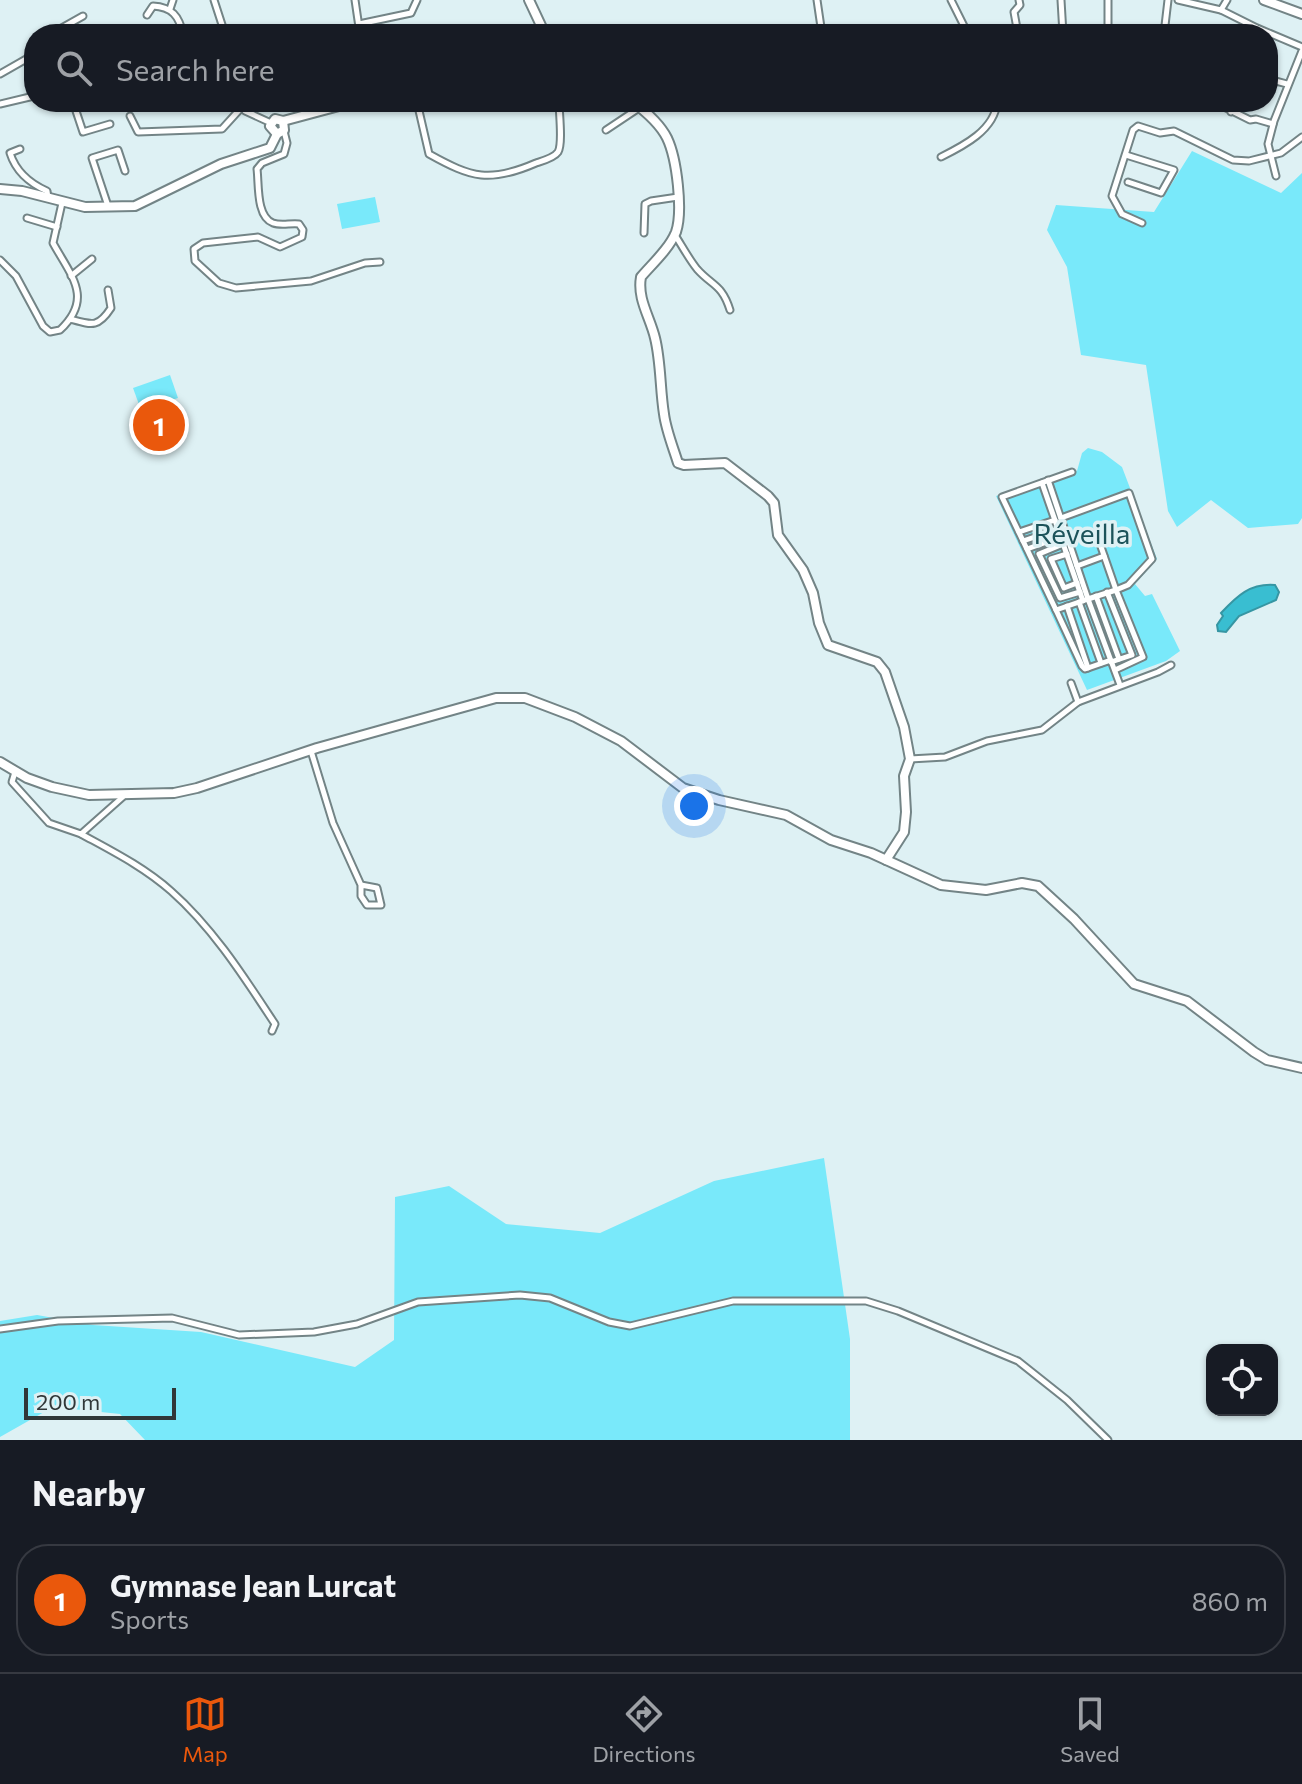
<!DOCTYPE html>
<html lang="en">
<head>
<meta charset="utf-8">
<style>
	:root { --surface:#171b24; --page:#242831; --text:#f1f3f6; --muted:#9ea1a6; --line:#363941; --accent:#ea580c }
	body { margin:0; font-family:Commissioner,sans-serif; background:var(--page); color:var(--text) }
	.controls { position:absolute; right:24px; bottom:24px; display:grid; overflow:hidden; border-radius:16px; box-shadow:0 2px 6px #0004 }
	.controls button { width:72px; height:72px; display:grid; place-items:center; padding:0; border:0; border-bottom:2px solid var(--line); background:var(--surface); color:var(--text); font:40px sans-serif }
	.scale { position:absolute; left:24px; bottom:20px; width:152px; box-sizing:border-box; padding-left:8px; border:4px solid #303738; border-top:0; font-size:22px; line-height:28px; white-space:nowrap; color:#303738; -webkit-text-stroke:6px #def1f4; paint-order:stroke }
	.you { position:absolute; left:694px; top:806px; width:28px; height:28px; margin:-20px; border:6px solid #fff; border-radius:50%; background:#1a73e8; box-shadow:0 0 0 12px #1a73e833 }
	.badge { display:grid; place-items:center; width:52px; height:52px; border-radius:50%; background:var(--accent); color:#fff; font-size:26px; font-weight:700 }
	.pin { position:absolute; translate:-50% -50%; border:4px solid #fff; box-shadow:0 2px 8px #0006 }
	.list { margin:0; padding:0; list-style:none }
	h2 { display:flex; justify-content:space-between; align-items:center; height:104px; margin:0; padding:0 32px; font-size:34px }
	h2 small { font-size:26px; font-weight:400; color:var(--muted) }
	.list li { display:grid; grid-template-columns:52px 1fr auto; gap:24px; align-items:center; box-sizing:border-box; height:112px; margin:0 16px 16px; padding:0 16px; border:2px solid var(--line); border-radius:32px }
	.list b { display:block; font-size:30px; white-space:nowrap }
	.list p { margin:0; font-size:26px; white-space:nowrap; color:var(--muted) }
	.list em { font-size:26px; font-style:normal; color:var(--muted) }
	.icon { flex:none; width:44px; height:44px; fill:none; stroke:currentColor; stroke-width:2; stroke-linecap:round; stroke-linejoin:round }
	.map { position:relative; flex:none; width:1302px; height:1440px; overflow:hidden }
	.search { position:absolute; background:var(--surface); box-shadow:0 2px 6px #0004; left:24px; right:24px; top:24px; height:88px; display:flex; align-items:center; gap:20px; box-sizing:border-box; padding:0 28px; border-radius:32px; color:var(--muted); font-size:30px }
	.sheet { height:232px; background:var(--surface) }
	nav { display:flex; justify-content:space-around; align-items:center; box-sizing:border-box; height:112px; border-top:2px solid var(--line); background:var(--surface); font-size:22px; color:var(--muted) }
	nav a { display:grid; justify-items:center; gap:4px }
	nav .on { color:var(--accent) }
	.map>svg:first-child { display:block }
	.green { fill:#79e9fa }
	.water { fill:#39bed1; stroke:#3696a3; stroke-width:2 }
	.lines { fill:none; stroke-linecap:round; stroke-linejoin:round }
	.street-casing { stroke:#738486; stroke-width:9 }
	.secondary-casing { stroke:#738486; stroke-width:12 }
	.street { stroke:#fff; stroke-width:5 }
	.secondary { stroke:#fff; stroke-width:8 }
	.labels { text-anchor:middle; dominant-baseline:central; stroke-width:7; stroke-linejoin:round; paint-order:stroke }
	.park-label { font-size:28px; fill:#1c535a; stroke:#def1f4 }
</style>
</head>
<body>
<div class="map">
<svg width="1302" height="1440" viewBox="0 0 1302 1440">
	<rect width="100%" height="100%" fill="#def1f4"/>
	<g class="green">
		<polygon points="1192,151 1281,193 1302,173 1302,518 1298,524 1248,528 1211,500 1177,527 1168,511 1146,365 1081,355 1067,267 1047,230 1056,205 1154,212"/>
		<polygon points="375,197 380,222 342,229 337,204"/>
		<polygon points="170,375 178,398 141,410 133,388"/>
		<polygon points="1088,448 1102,452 1122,467 1157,559 1135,584 1145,596 1152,594 1180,651 1166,661 1087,690 996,496 1074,469 1077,471 1082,453"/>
		<polygon points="824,1158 850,1339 850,1440 145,1440 120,1414 53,1407 0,1437 0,1321 37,1315 93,1325 201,1332 355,1367 394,1340 395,1197 449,1186 506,1224 600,1233 714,1181"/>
	</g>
	<path class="water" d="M1275 585 1279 592 1276 600 1239 616 1226 632 1218 631 1217 625 1223 616 1221 613C1237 596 1250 583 1275 585Z"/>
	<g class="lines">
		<g class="street-casing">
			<g id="street">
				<polyline points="214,0 225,34"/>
				<polyline points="355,0 360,34"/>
				<polyline points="817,0 822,34"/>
				<polyline points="951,0 968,34"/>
				<polyline points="1061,0 1063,34"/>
				<polyline points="1178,0 1221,10 1227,0"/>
				<polyline points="170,9 173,0"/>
				<polyline points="1221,10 1257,28 1302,47"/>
				<path d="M147 15 153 6C172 7 179 16 183 34"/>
				<polyline points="359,24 411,13 417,0"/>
				<polyline points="1108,31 1108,0"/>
				<polyline points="51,34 83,16"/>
				<polyline points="275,34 326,34"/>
				<polyline points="858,34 872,30"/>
				<polyline points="1018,34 1014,12 1020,5 1019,0"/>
				<polyline points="1164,34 1168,0"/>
				<polyline points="0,74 28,58 34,44"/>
				<polyline points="1268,79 1287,84"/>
				<polyline points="73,102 83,132 110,124"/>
				<polyline points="241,102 245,111 271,123"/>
				<path d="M417 102 429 154C472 178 490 183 536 163 542 161 554 158 558 152 563 144 559 112 559 102"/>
				<polyline points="1214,102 1250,120 1256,119 1273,124"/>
				<polyline points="0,104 34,96"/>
				<polyline points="386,105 401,102"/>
				<polyline points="1231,112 1236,102"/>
				<polyline points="130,116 138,132 222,129 242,107"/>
				<polyline points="606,130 639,108"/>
				<path d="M284 131 287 143 284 154 262 163 257 169C259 184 256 217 273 223 281 226 290 223 299 224L303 230 302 237 280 247 258 237 203 243 194 249 195 261 219 283 236 288 311 281 365 263 380 262"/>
				<path d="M20 149 10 153C16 172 29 183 47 191L48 198"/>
				<polyline points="1126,155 1174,170 1161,193 1128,182"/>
				<path d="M941 157C963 146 995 130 997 102"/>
				<polyline points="1276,176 1268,144 1274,121 1302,51"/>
				<polyline points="108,206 92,158 118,150 125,171"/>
				<polyline points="27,218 57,227"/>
				<polyline points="1142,223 1122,214 1112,196 1133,130 1138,126 1160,133 1174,131 1233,160 1249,161 1281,153 1302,137"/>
				<polyline points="644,233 645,204 651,201 678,197"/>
				<path d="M675 235C682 246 689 259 697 269 712 286 722 284 730 310"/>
				<path d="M0 260 16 276 43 326 50 332 60 330C94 298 71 276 53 243L62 203"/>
				<polyline points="71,276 92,259"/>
				<path d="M70 319C92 325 98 328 111 308L108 290"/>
				<polyline points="1048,480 1088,599 1116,590 1143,657 1115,670"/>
				<polyline points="1042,483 1083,601"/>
				<polyline points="1061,518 1129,493 1152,559 1128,585 1116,590 1099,541"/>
				<polyline points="1019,532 1055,520"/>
				<polyline points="1023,541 1058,529"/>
				<polyline points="1063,544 1039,554 1060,598 1080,592"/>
				<polyline points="1027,549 1061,537"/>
				<polyline points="1067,554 1051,559 1064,588 1077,583"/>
				<polyline points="1077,566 1104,556"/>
				<polyline points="1107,592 1132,655 1111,662"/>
				<polyline points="1096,596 1119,659"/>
				<polyline points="1079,602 1101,663"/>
				<polyline points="1067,606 1088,668"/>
				<polyline points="1056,610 1002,497 1072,472"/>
				<polyline points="1111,660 1085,669 1082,666 1056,610 1088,599 1120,685"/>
				<polyline points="1071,683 1078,702"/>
				<polyline points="311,751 333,823 361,885 361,896 367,905 381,905 377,888 361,885"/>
				<polyline points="910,759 945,757 987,741 1042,730 1078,702 1158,672 1171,665"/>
				<polyline points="15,772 12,782 49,823 81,834 125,795"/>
				<path d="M81 834C112 851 144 867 171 891 213 928 244 977 275 1024L272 1031"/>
				<polyline points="0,1329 58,1321 172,1318 239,1335 314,1332 357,1324 418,1302 520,1295 550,1298 609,1322 630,1326 733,1301 866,1301 898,1311 1018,1361 1067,1400 1108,1440"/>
			</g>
		</g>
		<g class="secondary-casing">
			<g id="secondary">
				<polyline points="529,0 545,34"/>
				<polyline points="1264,0 1302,14"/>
				<path d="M633 102C645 111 660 124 667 138 677 159 683 211 676 232 669 249 652 264 641 277 637 299 650 317 655 338 661 362 660 389 664 414 666 430 673 447 678 463L684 465 725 463 768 496 774 503 778 535 803 570 813 593 819 623 828 645 877 662 885 672 904 727 910 759 904 776 906 812 904 832 886 860"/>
				<polyline points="277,134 270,126 275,119 283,121 354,102"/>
				<polyline points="0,189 22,191 85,207 135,206 221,164 270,148 277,134 284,130 283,121"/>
				<polyline points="0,762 27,778 52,787 89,795 174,793 197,788 317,748 496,698 525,698 575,717 621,741 683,788 719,800 786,815 831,840 871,853 941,885 986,890 1022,883 1038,886 1074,919 1134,984 1187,1001 1254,1052 1267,1060 1302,1068"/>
			</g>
		</g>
		<use href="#street" class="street"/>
		<use href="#secondary" class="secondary"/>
	</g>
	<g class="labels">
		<g class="park-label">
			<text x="1082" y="533">Réveilla</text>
		</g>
	</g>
</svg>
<div class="controls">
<button><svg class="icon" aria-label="locate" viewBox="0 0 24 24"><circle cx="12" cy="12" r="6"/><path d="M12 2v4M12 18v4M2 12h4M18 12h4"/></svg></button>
</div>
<div class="scale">200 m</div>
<div class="you"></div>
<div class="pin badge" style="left:159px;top:425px">1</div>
<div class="search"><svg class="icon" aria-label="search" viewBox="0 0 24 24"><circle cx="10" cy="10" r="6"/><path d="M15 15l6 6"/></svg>Search here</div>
</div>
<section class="sheet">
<h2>Nearby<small></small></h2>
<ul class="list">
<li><span class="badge">1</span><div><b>Gymnase Jean Lurcat</b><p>Sports</p></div><em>860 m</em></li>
</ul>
</section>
<nav>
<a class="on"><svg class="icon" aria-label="map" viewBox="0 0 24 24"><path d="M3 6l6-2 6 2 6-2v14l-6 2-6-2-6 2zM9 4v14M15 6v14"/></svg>Map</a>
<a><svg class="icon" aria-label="directions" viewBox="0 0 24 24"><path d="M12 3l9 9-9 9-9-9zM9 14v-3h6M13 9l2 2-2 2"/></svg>Directions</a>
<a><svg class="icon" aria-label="saved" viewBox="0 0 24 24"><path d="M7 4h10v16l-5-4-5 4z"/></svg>Saved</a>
</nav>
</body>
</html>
